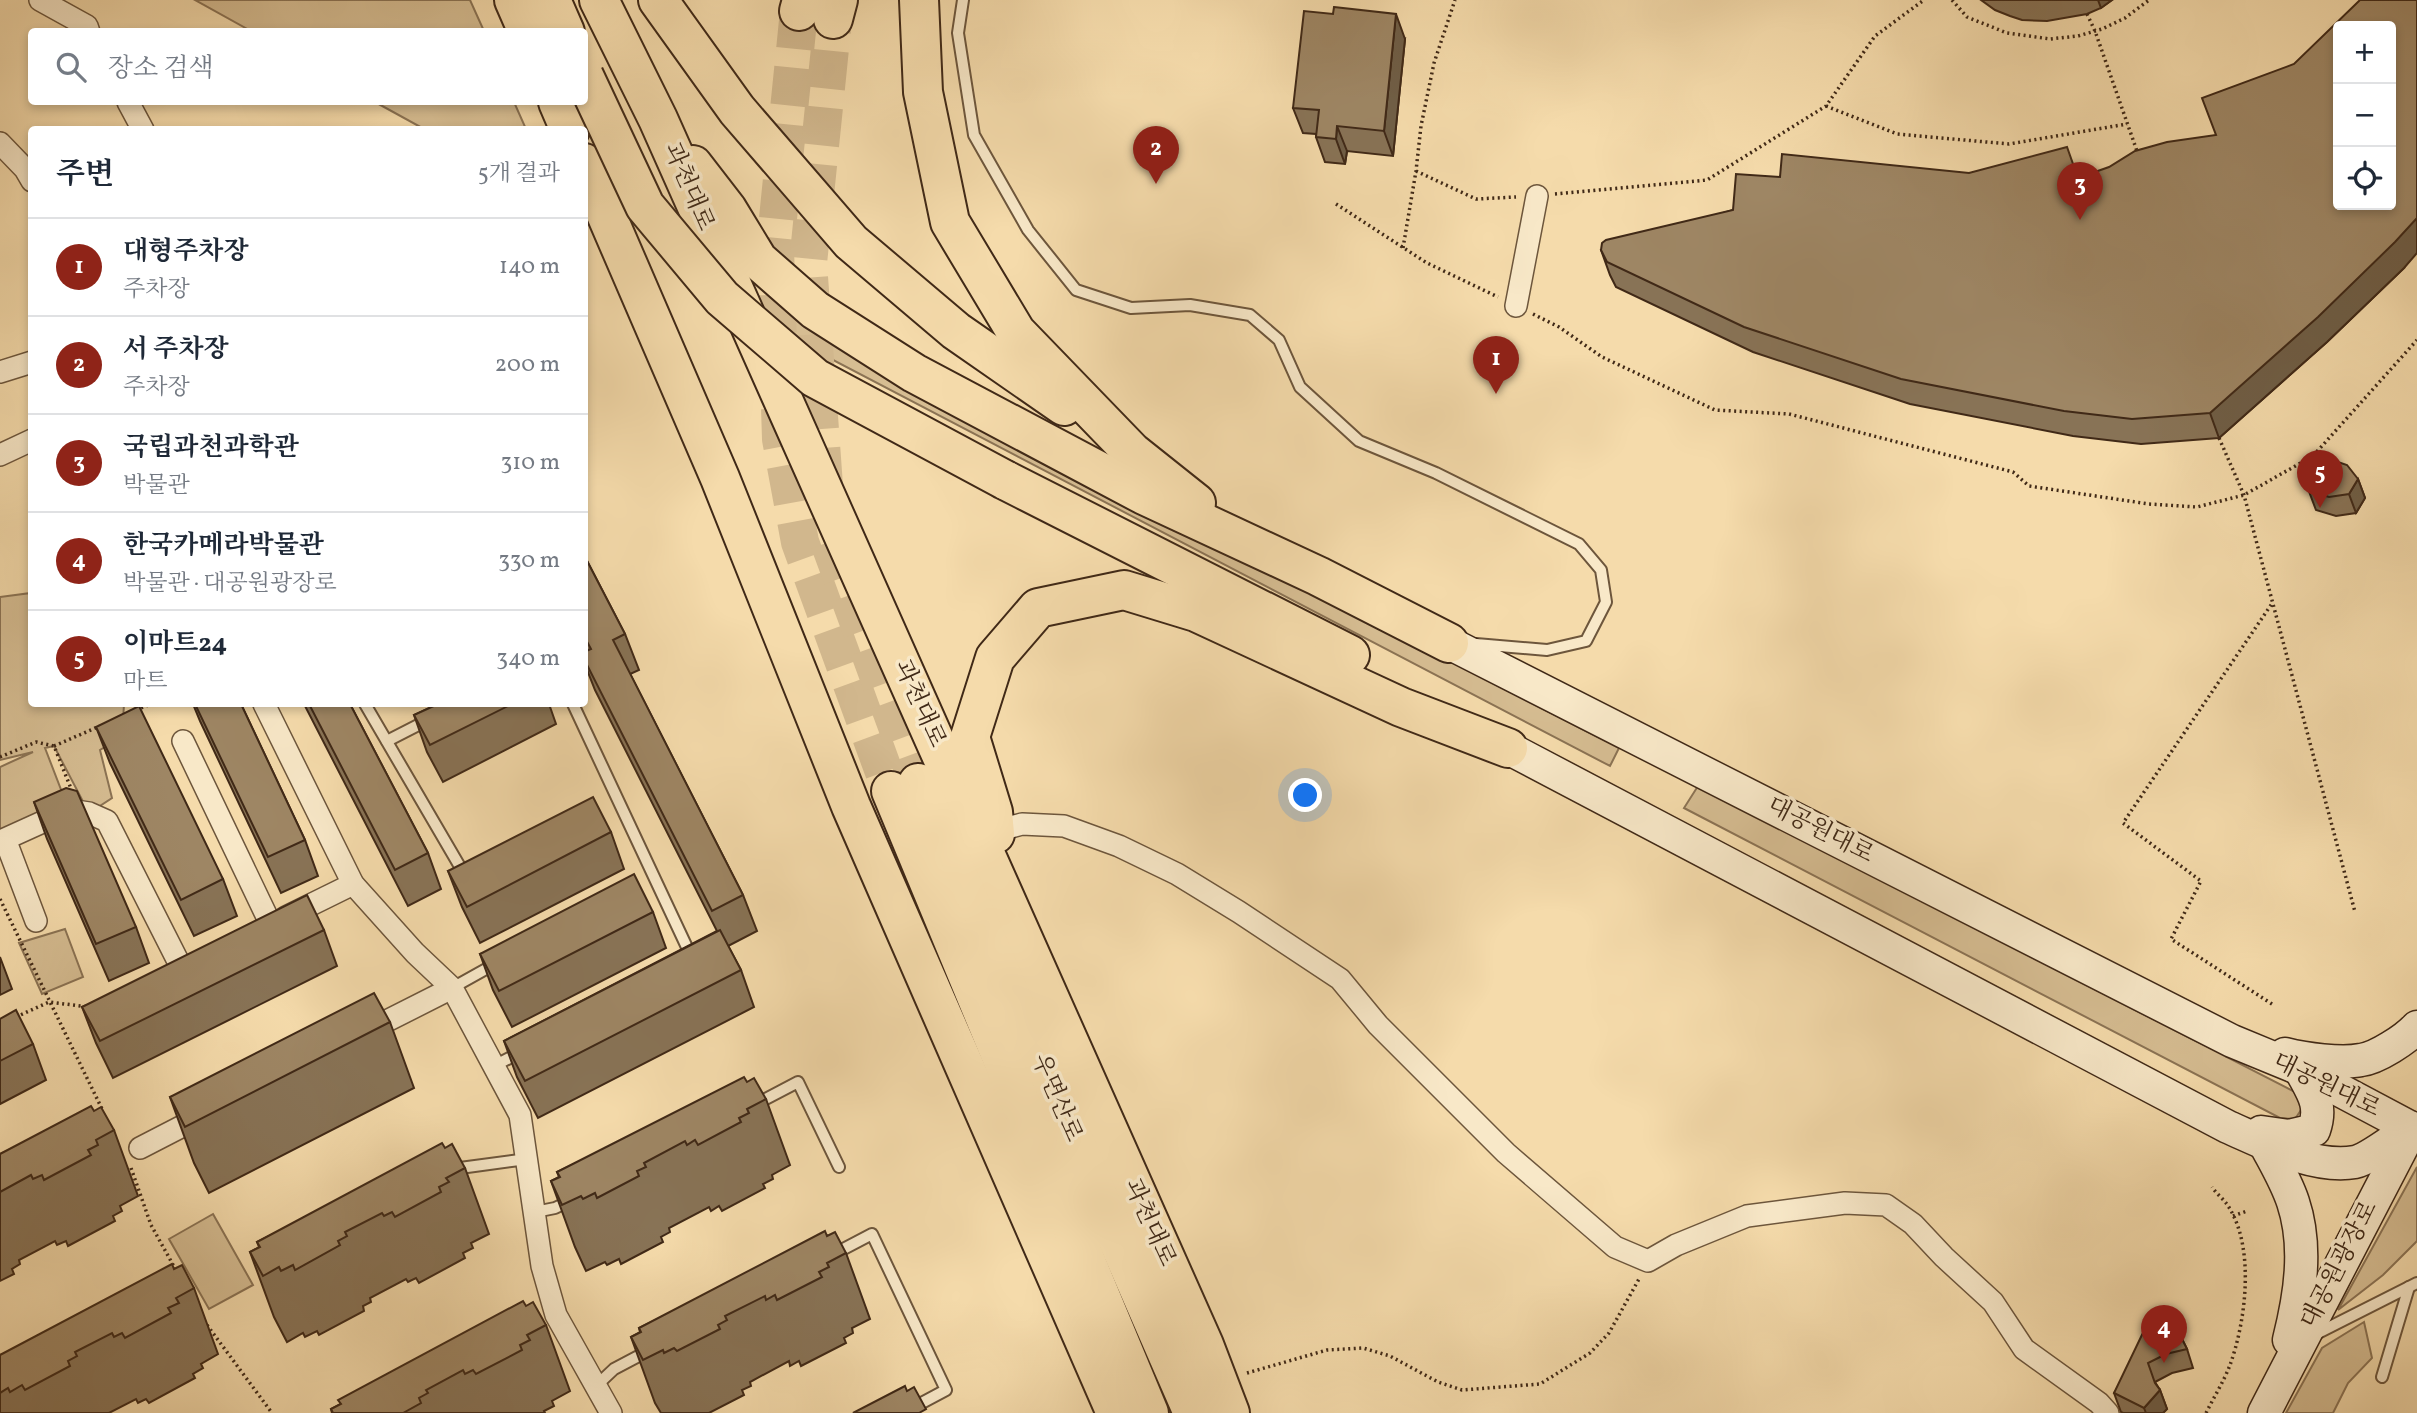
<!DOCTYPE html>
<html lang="ko">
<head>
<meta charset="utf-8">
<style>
	:root { --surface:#fff; --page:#f6f6f7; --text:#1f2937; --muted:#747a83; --line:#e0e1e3; --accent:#8f2418 }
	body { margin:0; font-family:Vollkorn,"Noto Serif KR",serif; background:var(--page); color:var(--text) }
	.controls { position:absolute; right:21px; top:21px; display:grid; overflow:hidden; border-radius:7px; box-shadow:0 4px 10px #0003 }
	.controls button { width:63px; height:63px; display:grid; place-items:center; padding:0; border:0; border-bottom:2px solid var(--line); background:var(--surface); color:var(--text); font:35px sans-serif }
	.you { position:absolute; left:1306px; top:796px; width:24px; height:24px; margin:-18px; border:5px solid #fff; border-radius:50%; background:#1a73e8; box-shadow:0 0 0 10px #1a73e833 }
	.badge { display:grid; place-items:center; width:46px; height:46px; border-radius:50%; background:var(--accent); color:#fff; font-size:23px; font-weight:700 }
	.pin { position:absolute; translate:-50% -58px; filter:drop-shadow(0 2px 4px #0008) }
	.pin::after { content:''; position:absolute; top:37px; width:24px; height:21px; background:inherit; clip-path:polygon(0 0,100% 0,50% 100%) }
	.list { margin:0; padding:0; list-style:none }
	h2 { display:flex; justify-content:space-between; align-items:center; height:91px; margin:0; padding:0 28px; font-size:30px }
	h2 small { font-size:23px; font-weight:400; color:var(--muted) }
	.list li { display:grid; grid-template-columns:46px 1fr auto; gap:21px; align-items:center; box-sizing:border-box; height:98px; padding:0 28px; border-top:2px solid var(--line) }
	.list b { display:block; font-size:26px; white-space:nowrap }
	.list p { margin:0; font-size:23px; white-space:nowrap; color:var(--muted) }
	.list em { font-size:23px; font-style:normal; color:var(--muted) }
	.icon { flex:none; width:38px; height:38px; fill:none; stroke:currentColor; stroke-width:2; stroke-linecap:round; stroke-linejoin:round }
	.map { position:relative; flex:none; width:2417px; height:1413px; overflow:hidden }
	.search { position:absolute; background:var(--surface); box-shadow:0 4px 10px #0003; left:28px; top:28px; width:560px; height:77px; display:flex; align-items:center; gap:18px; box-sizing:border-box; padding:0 24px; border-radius:7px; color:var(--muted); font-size:26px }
	.panel { position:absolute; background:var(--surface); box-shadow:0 4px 10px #0003; left:28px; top:126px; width:560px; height:581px; border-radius:7px }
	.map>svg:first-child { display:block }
	.green { fill:#d6bd92; stroke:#8b7354; stroke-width:2 }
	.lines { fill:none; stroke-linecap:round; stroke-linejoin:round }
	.highway-tunnel { stroke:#d1b78d; stroke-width:38; stroke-dasharray:38 19; stroke-linecap:butt }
	.lane-casing { stroke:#6d563c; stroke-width:14 }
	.street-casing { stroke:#6d563c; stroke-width:24 }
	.secondary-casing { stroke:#402917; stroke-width:35 }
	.highway-casing { stroke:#402917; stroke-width:42 }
	.path { stroke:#402917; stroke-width:3.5; stroke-dasharray:2 3.5; stroke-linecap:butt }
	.lane { stroke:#f8e8c8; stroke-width:10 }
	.street { stroke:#f8e8c8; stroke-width:21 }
	.secondary { stroke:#f8e8c8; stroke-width:32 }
	.highway { stroke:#f5dbab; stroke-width:38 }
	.highway-bridge-casing { stroke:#402917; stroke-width:42; stroke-linecap:butt }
	.highway-bridge { stroke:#f5dbab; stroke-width:38 }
	.wall { fill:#887356; stroke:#402917; stroke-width:2 }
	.shaded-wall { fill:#6f5e46; stroke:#402917; stroke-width:2 }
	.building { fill:#9e8664; stroke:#402917; stroke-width:2; fill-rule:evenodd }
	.labels { text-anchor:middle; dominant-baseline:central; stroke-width:7; stroke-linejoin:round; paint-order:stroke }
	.street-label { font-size:24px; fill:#402917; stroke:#f8e8c8 }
</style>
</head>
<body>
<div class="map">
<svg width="2417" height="1413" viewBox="0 0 2417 1413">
	<rect width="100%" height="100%" fill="#f5dbab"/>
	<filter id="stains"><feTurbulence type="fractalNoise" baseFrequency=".00286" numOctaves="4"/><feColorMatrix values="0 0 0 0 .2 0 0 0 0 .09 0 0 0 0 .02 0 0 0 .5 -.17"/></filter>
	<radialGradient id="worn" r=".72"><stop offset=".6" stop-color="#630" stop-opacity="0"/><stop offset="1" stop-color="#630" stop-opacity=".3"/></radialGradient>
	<g class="green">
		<polygon points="195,0 470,0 484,31 251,31"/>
		<polygon points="375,102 514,102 526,129 424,129"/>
		<polygon points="798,313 1218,542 1619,748 1610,766 789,337"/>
		<polygon points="31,593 32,704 124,704 122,737 100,750 112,798 89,813 54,746 45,748 65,800 0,831 0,767 33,752 0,760 0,597"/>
		<polygon points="1698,786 2297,1093 2303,1107 2295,1119 2280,1118 1684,808"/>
		<polygon points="65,929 83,977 42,994 19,943"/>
		<polygon points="2417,1167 2417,1241 2383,1275 2338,1310"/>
		<polygon points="213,1214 253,1285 209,1309 169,1239"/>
		<polygon points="2364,1322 2372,1358 2348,1383 2333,1413 2286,1413 2322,1348"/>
	</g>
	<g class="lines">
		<g class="highway-tunnel">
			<polyline points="799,11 775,248 781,439 800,542 891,791"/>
			<polyline points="824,486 808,263 833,19"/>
			<polyline points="829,542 918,783"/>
		</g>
		<g class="lane-casing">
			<g id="lane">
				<polyline points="963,0 958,33 974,135 1028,230 1076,290 1131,308 1190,305 1250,315 1279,340 1300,387 1359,441 1436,473 1579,544 1601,570 1606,602 1586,641 1547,650 1476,644"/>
				<polyline points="365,704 466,877"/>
				<polyline points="573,704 692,958"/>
				<polyline points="387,741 428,720"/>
				<polyline points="452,988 495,964"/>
				<polyline points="494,1066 523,1051"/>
				<polyline points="754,1105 798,1082 839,1167"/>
				<polyline points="451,1173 460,1168 527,1159"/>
				<polyline points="535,1212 555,1208 572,1200"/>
				<polyline points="832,1255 872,1234 946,1390 903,1413"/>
				<polyline points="2312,1336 2417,1283"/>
				<polyline points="2382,1377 2409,1287"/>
				<polyline points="597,1385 614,1369 650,1350"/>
			</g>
		</g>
		<g class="street-casing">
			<g id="street">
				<polyline points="40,0 87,26 89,32"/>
				<polyline points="128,102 143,130"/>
				<polyline points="0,143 25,169 32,181"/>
				<polyline points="1516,306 1537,196"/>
				<polyline points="0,372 32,362"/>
				<polyline points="0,455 32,440"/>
				<polyline points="264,704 353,884 415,953 452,988 520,1115 542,1266 556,1315 611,1413"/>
				<polyline points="183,741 271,925"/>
				<polyline points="995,831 1022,824 1064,826 1119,846 1177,874 1239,912 1340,979 1378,1025 1506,1153 1615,1247 1648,1261 1676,1245 1747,1216 1845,1203 1886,1205 1913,1224 1944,1257 1993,1302 2024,1349 2099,1403 2108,1413"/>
				<polyline points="286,917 353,884"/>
				<polyline points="36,921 5,839 69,810 89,813 107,821 182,969"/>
				<polyline points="363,1033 452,988"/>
				<polyline points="140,1148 204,1115"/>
			</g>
		</g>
		<g class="secondary-casing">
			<g id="secondary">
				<polyline points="1449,643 2232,1041 2300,1069 2411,1128"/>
				<path d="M1508 748 2228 1127C2265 1143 2313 1169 2355 1162 2367 1160 2399 1136 2411 1128"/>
				<path d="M2285 1054C2305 1059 2341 1064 2361 1060 2377 1058 2406 1039 2417 1027"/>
				<path d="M2261 1132 2289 1136 2314 1130C2323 1104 2312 1092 2300 1069"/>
				<path d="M2265 1144C2275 1163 2286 1181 2293 1202 2308 1247 2300 1296 2289 1340"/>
				<polyline points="2264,1413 2412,1128"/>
			</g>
		</g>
		<g class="highway-casing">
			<g id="highway">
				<polyline points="514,0 528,32"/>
				<polyline points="551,0 565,32"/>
				<polyline points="599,0 658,119 1204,1345 1230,1413"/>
				<polyline points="658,0 737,110 851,242 956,331 1064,406"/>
				<polyline points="919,0 923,92 950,222 1016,332 1132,452 1196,503"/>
				<polyline points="799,11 802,0"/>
				<polyline points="833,19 838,0"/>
				<polyline points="558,102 570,130"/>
				<polyline points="584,163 720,478 851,806 1116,1413"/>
				<polyline points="693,165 727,209 758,260 815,310 914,373 1144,495 1318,576 1449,643"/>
				<polyline points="1005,480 1350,655"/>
				<polyline points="918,783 1193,1413"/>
				<polyline points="891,791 1149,1413"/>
				<polyline points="995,834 993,812 970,737 995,658 1038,608 1124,590 1196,612 1401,707 1508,748"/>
			</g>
		</g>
		<g class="path">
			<polyline points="1952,0 1967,17 2007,33 2050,39 2078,36 2102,29 2125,18 2149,0"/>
			<polyline points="2087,14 2095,31 2138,154"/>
			<polyline points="1826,106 1897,134 2009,144 2127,124"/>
			<polyline points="1416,171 1476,199 1516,197"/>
			<polyline points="1555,194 1707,180 1826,106 1875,36 1924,0"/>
			<polyline points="1336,204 1427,263 1498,297"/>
			<polyline points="1403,248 1416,171 1421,126 1434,63 1455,0"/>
			<polyline points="1533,314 1559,327 1602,357 1715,410 1789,414 2013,472 2029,486 2149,504 2197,507 2244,495 2313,456 2417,340"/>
			<polyline points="2219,438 2244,495 2355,912"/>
			<polyline points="136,710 151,704"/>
			<polyline points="54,746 100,726"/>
			<polyline points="0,757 36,742 54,746 72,791"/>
			<polyline points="0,899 103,1111"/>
			<polyline points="2272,1004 2171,939 2201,881 2123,823 2273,602"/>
			<polyline points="16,1017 49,1002 89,1007"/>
			<polyline points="131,1168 151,1225 177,1272"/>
			<polyline points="2233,1216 2247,1211"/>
			<polyline points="207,1325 272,1413"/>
			<polyline points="1247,1373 1327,1350 1363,1348 1390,1356 1438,1382 1462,1390 1540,1384 1590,1353 1609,1333 1639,1279"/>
			<path d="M2206 1413C2214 1397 2224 1381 2230 1365 2246 1321 2256 1244 2226 1203 2222 1198 2216 1193 2212 1187"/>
		</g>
		<use href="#lane" class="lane"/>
		<use href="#street" class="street"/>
		<use href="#secondary" class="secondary"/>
		<use href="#highway" class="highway"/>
		<g class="highway-bridge-casing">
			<polyline id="highway-bridge" points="584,76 645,206 722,298 815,378 1005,480"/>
		</g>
		<use href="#highway-bridge" class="highway-bridge"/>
	</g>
	<g class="wall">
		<polygon points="1981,0 2112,0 2101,8 2087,14 2047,21 2022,20 2010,16 1995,10"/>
		<polygon points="1405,39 1393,156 1347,151 1345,164 1325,162 1316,137 1316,134 1303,133 1293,108"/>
		<polygon points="1969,173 2078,178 2404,268 2327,342 2219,438 2141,444 2073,436 1910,404 1753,352 1616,287 1610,275 1601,250 1733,210 1780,177"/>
		<polygon points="2302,473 2358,479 2365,498 2356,513 2336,516 2316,510"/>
		<polygon points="584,555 625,634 639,670 630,674 743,895 757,931 728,946 741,970 754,1007 538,1118 517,1077 504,1041 717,931 595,690 584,662 584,652 587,651 584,647"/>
		<polygon points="193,704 241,704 305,840 318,876 281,893 200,721"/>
		<polygon points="304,704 350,704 428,853 441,889 408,906"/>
		<polygon points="438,704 549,704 556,724 443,782 427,752 414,715"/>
		<polygon points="96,727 223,879 237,916 194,936 110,763"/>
		<polygon points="34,802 136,927 149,963 109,981 47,839"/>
		<polygon points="611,832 624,869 480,943 462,907 448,871"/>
		<polygon points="653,912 666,948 512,1027 493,990 480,954"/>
		<polygon points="324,930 337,966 113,1078 96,1043 82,1007"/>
		<polygon points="0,957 12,989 0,995"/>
		<polygon points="0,1019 33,1044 46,1080 0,1104"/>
		<polygon points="390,1022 414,1088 209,1193 194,1163 170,1097"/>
		<polygon points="747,1082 766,1099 790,1165 772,1175 773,1179 763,1184 765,1188 722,1211 719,1206 711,1211 709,1207 669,1228 670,1232 661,1237 663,1242 621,1264 619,1259 607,1265 605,1262 586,1271 575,1247 551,1181 559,1177 557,1172"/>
		<polygon points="94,1111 114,1130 138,1196 120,1206 122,1211 113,1216 115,1221 68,1246 66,1241 57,1245 55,1241 19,1260 20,1264 12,1269 14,1274 0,1281 0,1154"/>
		<polygon points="445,1148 465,1168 489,1234 471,1243 473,1248 463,1253 465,1258 419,1283 416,1278 408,1282 406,1279 370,1298 371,1302 363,1306 364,1311 319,1335 317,1331 305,1337 303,1333 287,1342 274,1317 250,1252 259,1247 257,1242"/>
		<polygon points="827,1236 846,1253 870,1319 852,1328 853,1333 844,1338 846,1343 801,1366 799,1361 790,1366 789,1361 750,1382 751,1386 742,1390 744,1395 709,1413 661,1413 655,1403 631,1337 640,1332 639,1328"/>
		<polygon points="194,1288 218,1354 201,1364 203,1368 193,1374 195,1378 149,1403 146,1399 138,1403 136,1399 109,1413 0,1413 0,1355"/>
		<polygon points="526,1306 546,1325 570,1391 552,1401 554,1406 544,1411 545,1413 332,1413 331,1409"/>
		<polygon points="2172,1319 2187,1349 2193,1368 2172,1373 2155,1382 2160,1390 2167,1409 2163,1413 2123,1413 2121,1412 2114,1393"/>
	</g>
	<g class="shaded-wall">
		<polygon points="2098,0 2112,0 2101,8"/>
		<polygon points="1396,14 1405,39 1393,156 1384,131"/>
		<polygon points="1337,126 1347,151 1345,164 1336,139"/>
		<polygon points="2417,218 2417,253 2404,268 2327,342 2219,438 2210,413"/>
		<polygon points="2358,479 2365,498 2356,513 2349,494"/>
		<polygon points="2160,1390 2167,1409 2163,1413 2146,1413 2144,1408"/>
	</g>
	<g class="building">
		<path d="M2360 0H2417V218L2395 242 2318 317 2210 413 2132 419 2064 411 1901 379 1744 327 1607 262 1601 250 1602 243 1606 240 1733 210 1736 174 1780 177 1782 154 1969 173 2067 147 2078 178 2109 167 2135 151 2167 142 2216 135 2202 98 2294 64ZM2338 26H2391V205H2338Z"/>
		<polygon points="1334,7 1396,14 1384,131 1337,126 1336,139 1316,137 1319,110 1293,108 1304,11 1333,14"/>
		<polygon points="2332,460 2347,465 2358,479 2349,494 2329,497 2309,491 2302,473 2313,462"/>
		<polygon points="584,555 625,634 613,640 743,895 712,911 584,659 584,652 591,649 584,636"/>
		<polygon points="195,704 241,704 305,840 268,857"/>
		<polygon points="309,704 350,704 428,853 395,870"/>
		<polygon points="438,704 512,704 430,745 414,715"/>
		<polygon points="139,706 223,879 181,900 96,727"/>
		<polygon points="66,788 77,791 136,927 96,944 34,802"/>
		<polygon points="593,797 611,832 467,907 448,871"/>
		<polygon points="634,874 653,912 499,991 480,954"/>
		<polygon points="307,895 324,930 100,1041 82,1007"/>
		<polygon points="720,930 741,970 525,1081 504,1041"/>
		<polygon points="374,993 390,1022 185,1127 170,1097"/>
		<polygon points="16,1010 33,1044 0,1061 0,1019"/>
		<polygon points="744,1077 747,1082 754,1078 766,1099 747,1109 749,1113 739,1118 741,1122 698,1145 695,1140 687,1145 685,1141 644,1163 646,1167 637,1171 639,1176 597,1198 595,1193 583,1199 581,1196 562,1205 551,1181 560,1177 557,1172"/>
		<polygon points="91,1106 94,1111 101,1107 114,1130 96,1140 98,1145 88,1150 91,1155 44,1180 42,1175 33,1179 31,1175 0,1192 0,1154"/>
		<polygon points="442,1143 445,1148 452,1144 465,1168 446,1178 449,1182 439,1187 441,1192 395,1217 392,1212 384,1216 382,1213 345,1232 347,1236 338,1241 340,1245 295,1270 293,1265 281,1271 279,1267 263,1276 250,1252 260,1247 257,1242"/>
		<polygon points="825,1231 827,1236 835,1232 846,1253 827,1263 829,1267 819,1272 822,1277 777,1300 775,1295 766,1300 765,1296 725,1316 727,1320 718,1325 720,1329 677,1351 674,1348 664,1353 663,1350 643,1360 631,1337 641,1332 639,1328"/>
		<polygon points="172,1264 174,1269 182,1265 194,1288 176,1298 179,1303 168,1308 171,1313 125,1338 122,1333 114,1337 112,1333 75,1352 77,1356 68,1361 70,1366 25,1390 22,1385 10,1392 8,1388 0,1393 0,1355"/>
		<polygon points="523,1301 526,1306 533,1302 546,1325 527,1335 530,1340 520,1345 522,1350 476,1374 473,1370 465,1374 463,1370 426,1390 428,1393 419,1398 421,1403 403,1413 333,1413 331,1409 341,1404 338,1400"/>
		<polygon points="2152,1314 2172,1319 2187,1349 2166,1354 2148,1363 2155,1383 2160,1390 2144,1408 2114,1393"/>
		<polygon points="905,1386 907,1391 914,1387 926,1409 919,1413 853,1413"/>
	</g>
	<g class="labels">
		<g class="street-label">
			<text transform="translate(688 187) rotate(67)">과천대로</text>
			<text transform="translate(919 704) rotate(66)">과천대로</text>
			<text transform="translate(1820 831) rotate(27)">대공원대로</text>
			<text transform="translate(2326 1086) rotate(26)">대공원대로</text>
			<text transform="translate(1056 1098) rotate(67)">우면산로</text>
			<text transform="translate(1149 1223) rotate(66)">과천대로</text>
			<text transform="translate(2340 1265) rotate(-63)">대공원광장로</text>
		</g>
	</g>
	<rect width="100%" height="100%" filter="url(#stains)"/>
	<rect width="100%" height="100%" fill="url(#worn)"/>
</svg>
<div class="controls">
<button>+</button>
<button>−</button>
<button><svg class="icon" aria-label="locate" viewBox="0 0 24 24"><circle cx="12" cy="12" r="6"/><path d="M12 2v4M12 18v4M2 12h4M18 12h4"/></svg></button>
</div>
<div class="you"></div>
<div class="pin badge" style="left:1496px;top:394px">1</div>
<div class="pin badge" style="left:1156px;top:184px">2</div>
<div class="pin badge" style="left:2080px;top:220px">3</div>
<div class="pin badge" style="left:2164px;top:1363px">4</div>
<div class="pin badge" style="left:2320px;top:508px">5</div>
<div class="search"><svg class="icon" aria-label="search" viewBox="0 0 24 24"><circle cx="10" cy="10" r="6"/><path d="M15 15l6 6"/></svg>장소 검색</div>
<section class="panel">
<h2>주변<small>5개 결과</small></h2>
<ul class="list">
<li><span class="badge">1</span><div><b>대형주차장</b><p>주차장</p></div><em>140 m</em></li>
<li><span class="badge">2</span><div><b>서 주차장</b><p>주차장</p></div><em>200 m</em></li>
<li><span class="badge">3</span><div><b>국립과천과학관</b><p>박물관</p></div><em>310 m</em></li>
<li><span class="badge">4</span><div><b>한국카메라박물관</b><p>박물관 · 대공원광장로</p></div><em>330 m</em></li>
<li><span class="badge">5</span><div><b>이마트24</b><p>마트</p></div><em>340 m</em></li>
</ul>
</section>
</div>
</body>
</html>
